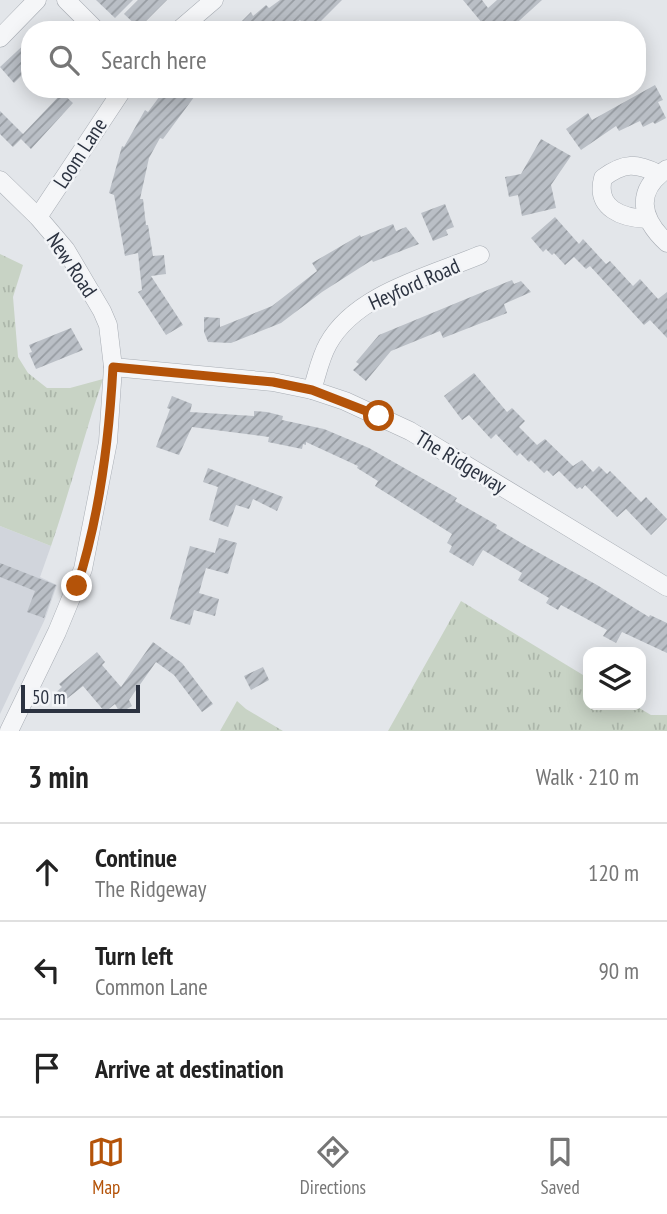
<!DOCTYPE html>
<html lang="en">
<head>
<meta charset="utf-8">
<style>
	:root { --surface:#fff; --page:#f6f6f6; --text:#222; --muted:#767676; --line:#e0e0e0; --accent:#b45309 }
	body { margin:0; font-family:"PT Sans Narrow",sans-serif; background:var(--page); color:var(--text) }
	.controls { position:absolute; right:21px; bottom:21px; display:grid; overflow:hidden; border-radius:14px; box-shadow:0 4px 18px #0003 }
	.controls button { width:63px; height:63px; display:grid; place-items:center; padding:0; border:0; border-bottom:2px solid var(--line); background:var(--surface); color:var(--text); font:35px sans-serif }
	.scale { position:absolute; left:21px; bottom:18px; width:119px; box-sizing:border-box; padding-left:7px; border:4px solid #2c3341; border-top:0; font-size:19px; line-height:24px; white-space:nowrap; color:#2c3341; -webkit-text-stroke:5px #f2f4f7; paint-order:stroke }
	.stop { position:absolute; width:21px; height:21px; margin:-16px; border:5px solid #b45309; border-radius:50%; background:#fff }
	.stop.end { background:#b45309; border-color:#fff; box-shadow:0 2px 7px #0008 }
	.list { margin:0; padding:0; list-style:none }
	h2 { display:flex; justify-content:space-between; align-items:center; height:91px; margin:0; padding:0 28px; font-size:30px }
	h2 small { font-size:23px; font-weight:400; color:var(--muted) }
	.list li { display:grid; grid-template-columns:46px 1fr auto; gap:21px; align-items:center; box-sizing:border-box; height:98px; padding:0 28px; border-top:2px solid var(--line) }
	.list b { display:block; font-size:26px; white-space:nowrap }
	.list p { margin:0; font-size:23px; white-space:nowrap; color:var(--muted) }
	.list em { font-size:23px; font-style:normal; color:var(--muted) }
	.icon { flex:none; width:38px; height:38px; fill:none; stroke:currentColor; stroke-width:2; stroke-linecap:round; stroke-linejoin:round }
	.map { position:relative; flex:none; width:667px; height:731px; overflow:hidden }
	.search { position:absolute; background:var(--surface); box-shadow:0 4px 18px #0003; left:21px; right:21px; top:21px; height:77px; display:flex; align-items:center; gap:18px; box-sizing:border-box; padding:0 24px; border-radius:28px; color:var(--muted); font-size:26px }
	.sheet { height:385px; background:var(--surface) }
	nav { display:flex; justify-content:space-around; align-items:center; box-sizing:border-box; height:98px; border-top:2px solid var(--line); background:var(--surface); font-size:19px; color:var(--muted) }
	nav a { display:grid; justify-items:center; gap:4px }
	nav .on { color:var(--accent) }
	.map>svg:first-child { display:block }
	.built { fill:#d1d5dc }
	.grass { fill:url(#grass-tufts) }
	.building { fill:url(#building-hatch) }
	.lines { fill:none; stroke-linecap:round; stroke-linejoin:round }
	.minor-casing { stroke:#a8adb4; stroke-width:19 }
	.minor { stroke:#f5f6f8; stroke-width:18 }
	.route { stroke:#b45309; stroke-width:9 }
	.labels { text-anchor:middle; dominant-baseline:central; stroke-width:5; stroke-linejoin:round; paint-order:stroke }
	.street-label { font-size:21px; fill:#2c3341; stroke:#f2f4f7 }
</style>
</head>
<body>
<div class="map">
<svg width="667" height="731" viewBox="0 0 667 731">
	<defs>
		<pattern id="grass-tufts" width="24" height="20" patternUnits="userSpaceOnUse" patternTransform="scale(1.75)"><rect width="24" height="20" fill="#c8d3c5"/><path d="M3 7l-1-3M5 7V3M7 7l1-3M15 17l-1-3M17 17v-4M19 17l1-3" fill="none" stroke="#acb6aa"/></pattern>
		<pattern id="building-hatch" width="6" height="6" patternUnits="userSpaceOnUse" patternTransform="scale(1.75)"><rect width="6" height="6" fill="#babfc6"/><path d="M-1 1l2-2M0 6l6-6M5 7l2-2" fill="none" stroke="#979ca2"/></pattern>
	</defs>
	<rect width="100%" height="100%" fill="#e3e6ea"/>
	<polygon class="built" points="0,526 51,546 40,577 57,585 45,619 0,714"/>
	<g class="grass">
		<path d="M0 254 23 265 13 297 18 357 28 373 47 388H70L103 379C84 435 70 491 51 546L0 526Z"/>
		<polygon points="461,601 588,678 588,705 634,705 651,715 667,715 667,731 388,731"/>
		<polygon points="237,701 246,709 283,731 220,731"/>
	</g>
	<g class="building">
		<polygon points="96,0 133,0 115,18"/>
		<polygon points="138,0 167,0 139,28 124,14"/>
		<polygon points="280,0 342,0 312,30 309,30 300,20 289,30 233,30 251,12 253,16 266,5 269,8"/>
		<polygon points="463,0 482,0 488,8 497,0 542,0 509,30 488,30"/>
		<polygon points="30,39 30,67 14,83 0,67"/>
		<polygon points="655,85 663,100 658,102 666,118 655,124 653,122 643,127 640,121 619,131 616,126 581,150 566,129 588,113 592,120"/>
		<polygon points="165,89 200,89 163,139 160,138 149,158 140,199 143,199 146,225 148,225 153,256 164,255 166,274 151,276 183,325 166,335 138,292 142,290 138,253 125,256 114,195 109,193 122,146 124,147 145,110 148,112"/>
		<polygon points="62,93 73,103 31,149 21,139 13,147 0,134 0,111 23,134"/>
		<polygon points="541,139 571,156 551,185 556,208 522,216 518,195 509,197 505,177 521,174"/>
		<polygon points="445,204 454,227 446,230 448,235 433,241 421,213"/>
		<polygon points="555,217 579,244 583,239 606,264 610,261 633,286 640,279 658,299 667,292 667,338 650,320 644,325 590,266 586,269 574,257 565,265 554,253 552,255 546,249 543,252 531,238"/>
		<polygon points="393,224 396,231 406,227 419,244 373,262 372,260 322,292 281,323 231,343 208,342 204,332 204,317 220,318 220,327 272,306 317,271 312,263 360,235 361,237"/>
		<polygon points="512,280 514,284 521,281 531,292 504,304 507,313 443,338 440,331 391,351 366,381 353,370 359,364 356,362 379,335"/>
		<polygon points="71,328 83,350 36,369 29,353 32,352 29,345"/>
		<polygon points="474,373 507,412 512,408 525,421 519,427 537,445 545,439 573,466 582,460 593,472 599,466 607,474 610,471 641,502 646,497 667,519 651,535 626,509 617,517 585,485 582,489 580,487 577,489 559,471 553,476 547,470 544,473 531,460 529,462 520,453 517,456 496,434 491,439 469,415 462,420 444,396"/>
		<polygon points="172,396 192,404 190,412 254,416 254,411 267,412 283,416 282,420 324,429 369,448 457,498 455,501 497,525 496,528 523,544 597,585 649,617 650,615 667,623 667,653 622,632 616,643 603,636 607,630 561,605 558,610 546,603 549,598 518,580 522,573 483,550 473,566 449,552 452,546 447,543 452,534 375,486 378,481 357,468 358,466 306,442 306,445 303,444 302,449 268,442 269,437 192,427 179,455 156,447 170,409 167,408"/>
		<polygon points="208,468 283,497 277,511 253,499 249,509 236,505 228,527 209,520 218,487 203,482"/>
		<polygon points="219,538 237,543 228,574 206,568 199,593 219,599 215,616 194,610 190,625 170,619 190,546 215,553"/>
		<polygon points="0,563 56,585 44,618 27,612 35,591 0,577"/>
		<polygon points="153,642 182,663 213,704 202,712 174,675 156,662 129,700 132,706 120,713 115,704 105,712 83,686 59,705 52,696 62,687 59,684 97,652 105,662 102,665 121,687"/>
		<polygon points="263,667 269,680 251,690 244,676"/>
	</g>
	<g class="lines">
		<g class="minor-casing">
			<g id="minor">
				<polyline points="66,0 96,30"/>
				<polyline points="179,30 214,0"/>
				<polyline points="0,38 37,0"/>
				<path d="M667 169C634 191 641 219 667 243"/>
				<polyline points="0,180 38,217 66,250 102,311 108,325 113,367 108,442 83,569 57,632 9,731"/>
				<polyline points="38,217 123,89"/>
				<path d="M647 219C623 218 595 209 603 178 624 162 636 163 659 174"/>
				<polyline points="113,367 273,382 312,390 345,401 410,431 667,587"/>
				<path d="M312 390C317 375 320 358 328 344 355 294 430 276 480 255"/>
			</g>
		</g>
		<use href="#minor" class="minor"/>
	</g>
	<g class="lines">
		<path class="route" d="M77 586C100 516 109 440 113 367L273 382 312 390 379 416"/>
	</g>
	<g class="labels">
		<g class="street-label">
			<text transform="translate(80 153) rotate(-57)">Loom Lane</text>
			<text transform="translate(72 265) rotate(56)">New Road</text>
			<text transform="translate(414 284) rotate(-24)">Heyford Road</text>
			<text transform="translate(461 462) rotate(31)">The Ridgeway</text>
		</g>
	</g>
</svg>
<div class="controls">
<button><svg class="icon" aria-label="layers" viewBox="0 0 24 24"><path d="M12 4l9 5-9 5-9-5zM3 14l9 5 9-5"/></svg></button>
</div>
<div class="scale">50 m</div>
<div class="stop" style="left:379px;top:416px"></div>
<div class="stop end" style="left:77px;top:586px"></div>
<div class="search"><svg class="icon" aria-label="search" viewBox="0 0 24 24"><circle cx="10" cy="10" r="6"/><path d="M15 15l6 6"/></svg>Search here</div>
</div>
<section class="sheet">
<h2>3 min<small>Walk · 210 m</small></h2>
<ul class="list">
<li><svg class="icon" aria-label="ahead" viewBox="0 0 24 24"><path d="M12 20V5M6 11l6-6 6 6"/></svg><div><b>Continue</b><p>The Ridgeway</p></div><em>120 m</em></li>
<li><svg class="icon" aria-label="left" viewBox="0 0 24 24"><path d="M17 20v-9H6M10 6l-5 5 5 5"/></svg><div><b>Turn left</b><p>Common Lane</p></div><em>90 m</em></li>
<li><svg class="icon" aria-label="arrive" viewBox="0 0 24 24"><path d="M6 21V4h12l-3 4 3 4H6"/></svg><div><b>Arrive at destination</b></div></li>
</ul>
</section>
<nav>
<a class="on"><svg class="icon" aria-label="map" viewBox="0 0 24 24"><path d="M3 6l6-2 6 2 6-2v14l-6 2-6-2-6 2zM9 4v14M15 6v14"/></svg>Map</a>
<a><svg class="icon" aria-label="directions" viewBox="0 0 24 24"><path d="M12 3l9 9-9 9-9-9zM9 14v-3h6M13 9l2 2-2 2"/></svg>Directions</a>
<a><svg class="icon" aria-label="saved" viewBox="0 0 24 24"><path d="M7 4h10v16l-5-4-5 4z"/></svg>Saved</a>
</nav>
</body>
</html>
